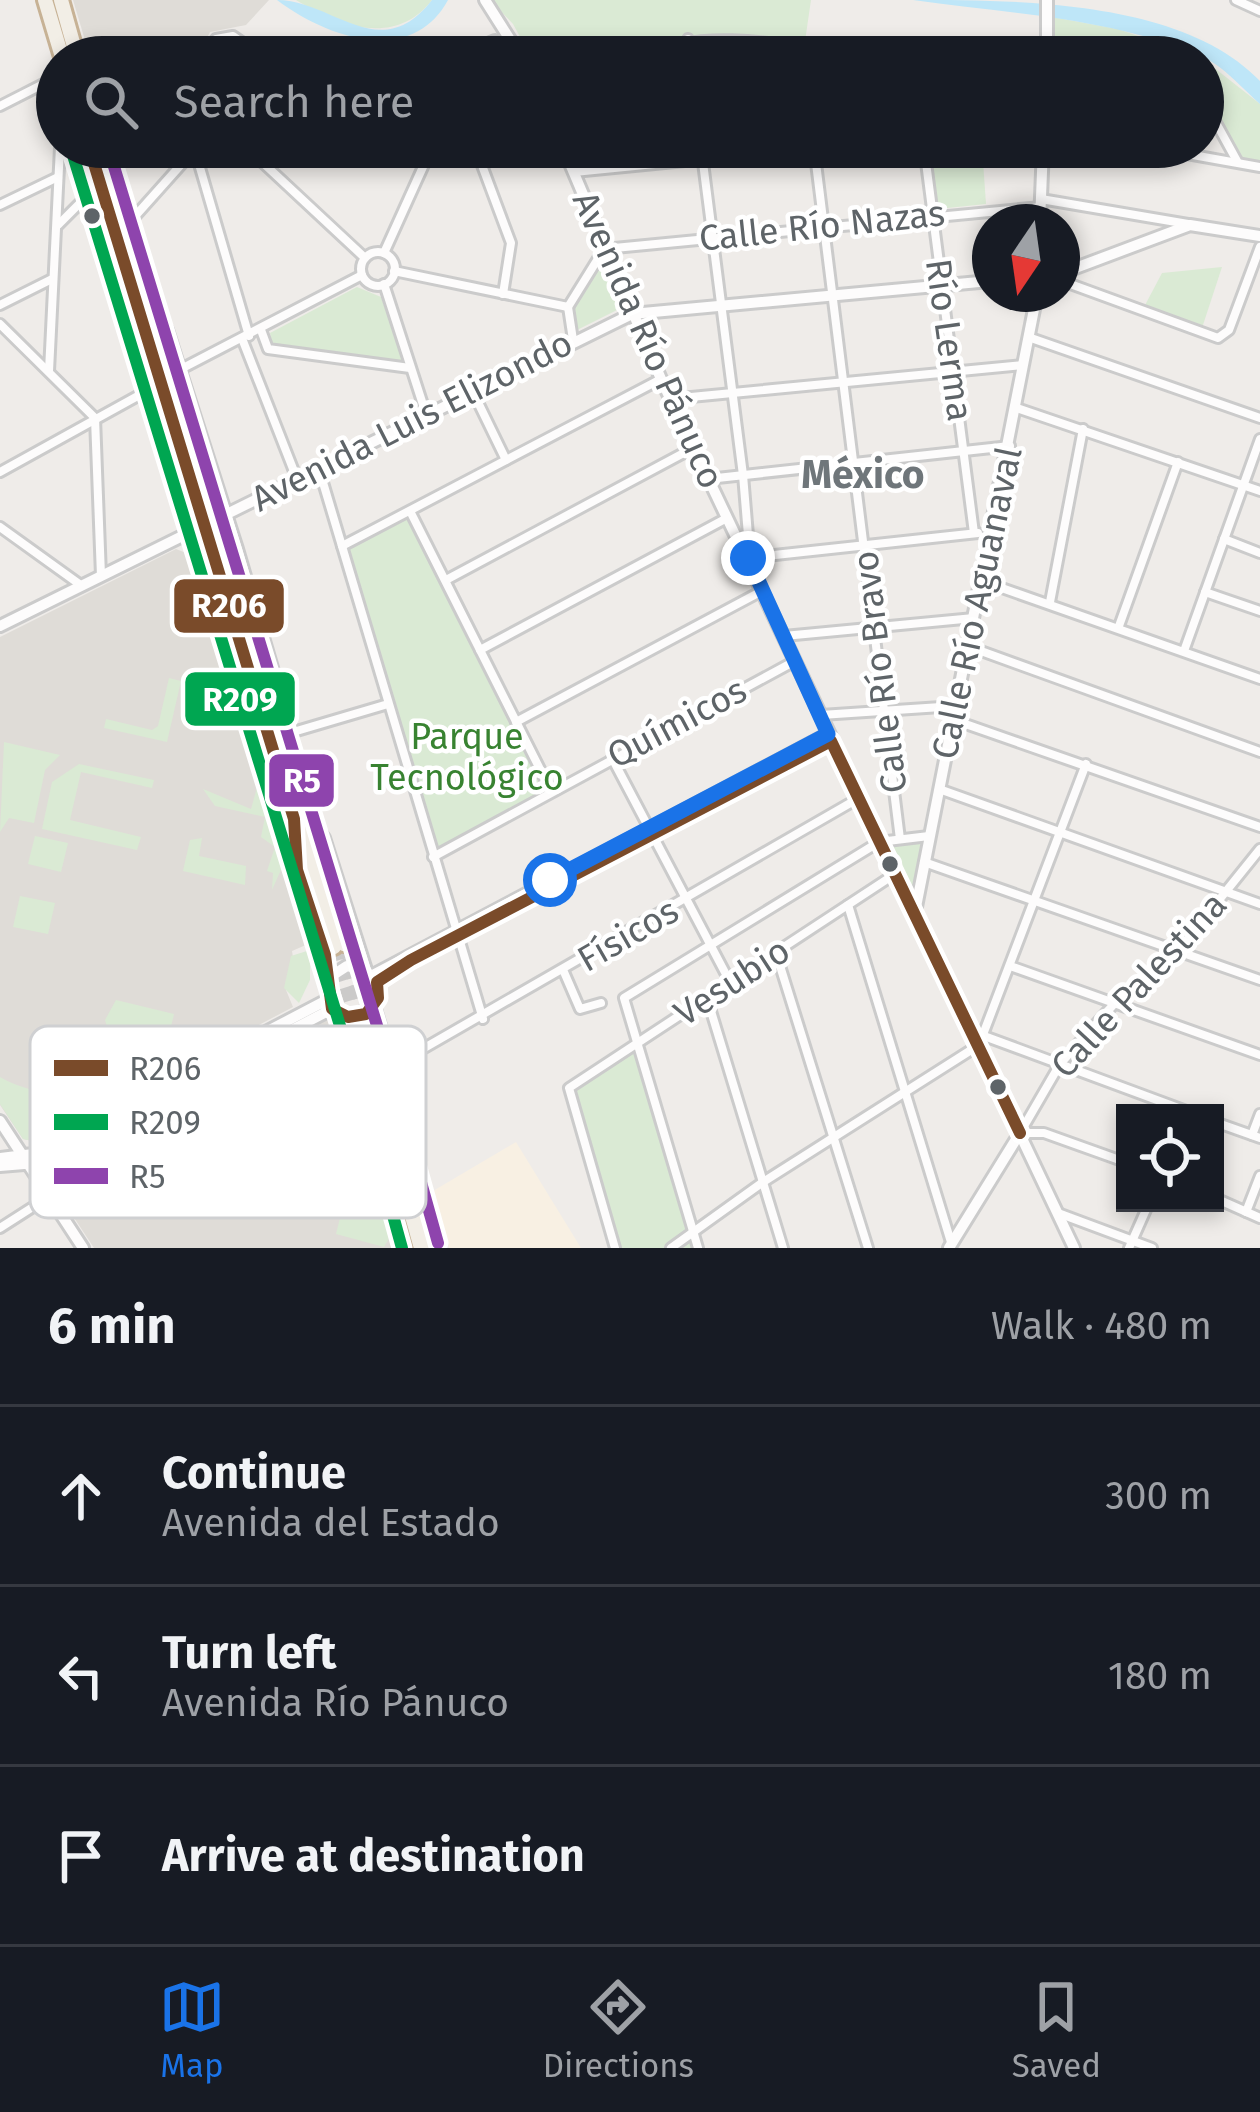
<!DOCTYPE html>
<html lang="en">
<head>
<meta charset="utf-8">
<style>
	:root { --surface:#171b24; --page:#242831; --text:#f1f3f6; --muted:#9ea1a6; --line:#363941; --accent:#1a73e8 }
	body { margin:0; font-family:"Fira Sans",sans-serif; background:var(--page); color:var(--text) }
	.controls { position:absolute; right:36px; bottom:36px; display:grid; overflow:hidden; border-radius:0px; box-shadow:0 6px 18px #0003 }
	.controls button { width:108px; height:108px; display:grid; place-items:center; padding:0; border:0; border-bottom:3px solid var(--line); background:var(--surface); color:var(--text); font:60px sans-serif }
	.compass { position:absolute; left:972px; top:204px; width:108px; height:108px; border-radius:50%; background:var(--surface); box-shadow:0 6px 18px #0003; rotate:193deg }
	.stop { position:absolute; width:36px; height:36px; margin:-27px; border:9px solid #1a73e8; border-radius:50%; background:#fff }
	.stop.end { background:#1a73e8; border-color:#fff; box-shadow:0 3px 12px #0008 }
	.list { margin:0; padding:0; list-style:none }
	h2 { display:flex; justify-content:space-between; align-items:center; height:156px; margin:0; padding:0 48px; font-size:51px }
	h2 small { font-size:39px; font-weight:400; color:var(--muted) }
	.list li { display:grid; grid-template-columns:78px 1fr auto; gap:36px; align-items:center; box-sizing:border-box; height:180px; padding:0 48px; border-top:3px solid var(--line) }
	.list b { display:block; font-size:45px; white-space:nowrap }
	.list p { margin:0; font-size:39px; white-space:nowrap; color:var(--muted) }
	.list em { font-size:39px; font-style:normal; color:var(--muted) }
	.icon { flex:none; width:66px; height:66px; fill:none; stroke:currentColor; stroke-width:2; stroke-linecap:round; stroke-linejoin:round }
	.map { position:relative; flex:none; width:1260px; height:1248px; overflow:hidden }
	.search { position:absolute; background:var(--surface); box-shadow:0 6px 18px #0003; left:36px; right:36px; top:36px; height:132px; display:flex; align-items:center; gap:30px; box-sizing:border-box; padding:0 42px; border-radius:66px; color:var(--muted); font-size:45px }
	.sheet { height:696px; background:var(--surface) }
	nav { display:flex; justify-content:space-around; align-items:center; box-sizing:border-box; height:168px; border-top:3px solid var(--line); background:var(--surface); font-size:33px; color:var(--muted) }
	nav a { display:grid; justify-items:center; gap:6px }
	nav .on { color:var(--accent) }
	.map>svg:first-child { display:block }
	.commercial { fill:#f8f0e3 }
	.education { fill:#dfdcd7 }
	.green { fill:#daead4 }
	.water { fill:#bee6f8 }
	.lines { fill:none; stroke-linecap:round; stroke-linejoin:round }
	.trunk-tunnel { stroke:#cbcac9; stroke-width:14; stroke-dasharray:14 7; stroke-linecap:butt }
	.minor-casing { stroke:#cbcbcb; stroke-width:14 }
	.tertiary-casing { stroke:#cbcbcb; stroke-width:16 }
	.trunk-casing { stroke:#c7b295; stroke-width:20 }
	.minor { stroke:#fdfcfc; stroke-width:8 }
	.tertiary { stroke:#fdfcfc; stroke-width:10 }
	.trunk { stroke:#f2eee6; stroke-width:14 }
	.trunk-bridge-casing { stroke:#c7b295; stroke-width:20; stroke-linecap:butt }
	.trunk-bridge { stroke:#f2eee6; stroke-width:14 }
	.bus-1-casing { stroke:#fff; stroke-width:21 }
	.bus-2-casing { stroke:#fff; stroke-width:21 }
	.bus-3-casing { stroke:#fff; stroke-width:21 }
	.bus-1 { stroke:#7a4b2a; stroke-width:12 }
	.bus-2 { stroke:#00a651; stroke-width:12 }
	.bus-3 { stroke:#8e44ad; stroke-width:12 }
	.route { stroke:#1a73e8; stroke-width:15 }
	.bus-dot { fill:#5e6468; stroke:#fff; stroke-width:4.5 }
	.labels { text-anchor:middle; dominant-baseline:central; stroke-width:9; stroke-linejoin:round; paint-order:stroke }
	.street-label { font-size:36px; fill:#5e6468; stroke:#fff }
	.park-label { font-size:36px; fill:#388331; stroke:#fff }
	.neighbourhood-label { font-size:39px; font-weight:bold; fill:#6f767a; stroke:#fff }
	.key { fill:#fff; stroke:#cfd0d2; stroke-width:3 }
	.key-label { font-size:33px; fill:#5e6468 }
	.line-badge { stroke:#fff; stroke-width:4.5 }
	.badge-label { font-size:33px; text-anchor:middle; font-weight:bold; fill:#fff }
</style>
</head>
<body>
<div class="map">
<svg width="1260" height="1248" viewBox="0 0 1260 1248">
	<rect width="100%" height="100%" fill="#efece9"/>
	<polygon class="commercial" points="516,1142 581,1248 449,1248 433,1191"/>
	<g class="education">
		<polygon points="73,0 269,0 246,25 210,32 197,57 90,57"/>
		<polygon points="176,549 199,558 315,941 292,951 295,970 286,990 293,1007 37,1142 23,1139 0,1105 0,637"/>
		<polygon points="325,1018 341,1026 406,1248 94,1248 46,1175 48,1164 91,1141 111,1145 114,1131"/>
	</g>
	<g class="green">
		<path d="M296 0H432C396 47 339 27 296 0Z"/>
		<polygon points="490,0 811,0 804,48 688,39 644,57 531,57 513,24"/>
		<polygon points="1047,16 1118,29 1198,57 1047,52"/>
		<polygon points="1203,59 1260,104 1260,167 1237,162 1203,99"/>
		<polygon points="931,147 982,147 986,204 938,209"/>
		<polygon points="599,260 619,309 577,330 573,307"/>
		<polygon points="1222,267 1201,331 1143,309 1162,273"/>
		<polygon points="357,287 381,297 405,366 272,345 270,333"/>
		<polygon points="410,511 550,789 433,857 343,545"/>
		<polygon points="169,678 181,681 167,742 104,728 106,719 152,730 158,726"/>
		<polygon points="4,742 60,755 45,770 34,823 9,818 0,832"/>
		<polygon points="79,764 154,780 152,788 81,772 70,820 141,837 137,850 42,829 52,782"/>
		<polygon points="263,766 288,854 272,890 273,873 267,871 275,847 261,837 265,817 215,806 203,789 251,809"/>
		<polygon points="35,836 68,843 61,872 28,864"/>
		<polygon points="929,836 915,912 879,842"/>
		<polygon points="202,838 199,856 246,866 245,885 183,871 190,840"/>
		<polygon points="20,896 55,903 48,934 13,927"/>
		<polygon points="310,950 310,980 299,1003 284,988 291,956"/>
		<polygon points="116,1000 174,1014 162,1065 84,1048 97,1028 108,1031 105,1020"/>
		<polygon points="637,1045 698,1248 615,1248 569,1088"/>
		<path d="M0 1077C27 1094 81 1097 96 1110L37 1142 23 1139 0 1104Z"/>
		<polygon points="365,1133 374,1141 404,1240 391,1235 384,1247 336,1234 341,1214 287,1200 282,1219 267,1216 264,1211 275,1196 267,1189 257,1200 248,1171 278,1187 290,1184"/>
	</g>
	<g class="water">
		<path d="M277 0C333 0 380 67 432 0H448C411 68 326 37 277 0Z"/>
		<path d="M913 0C1018 0 1183 0 1260 81V104C1243 89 1223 66 1203 57 1111 17 1011 14 913 0Z"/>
	</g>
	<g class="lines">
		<g class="trunk-tunnel">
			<polyline points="344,944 371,1034"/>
			<polyline points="334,947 362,1037"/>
		</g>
		<g class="minor-casing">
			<g id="minor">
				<polyline points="1236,0 1260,11"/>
				<polyline points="688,39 690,57"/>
				<polyline points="1047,52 1074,57"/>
				<polyline points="205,57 216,39 233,36 263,57"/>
				<polyline points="454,57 495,40 508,55 519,54"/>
				<path d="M639 57C709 26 781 45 853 57"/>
				<polyline points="1203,99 1237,161"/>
				<polyline points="0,106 57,77"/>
				<polyline points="194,147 249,336"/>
				<polyline points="246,147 365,258"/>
				<polyline points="480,147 480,160 511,243 503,294"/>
				<polyline points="701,147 743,475 748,535 744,550"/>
				<polyline points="814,147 900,839"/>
				<polyline points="924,147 974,533"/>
				<polyline points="1148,147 1260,167"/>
				<polyline points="431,148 480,160"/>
				<polyline points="199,161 238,147"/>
				<polyline points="574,172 827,147"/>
				<polyline points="1041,199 1188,224"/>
				<polyline points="0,205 58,177"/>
				<polyline points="129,223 195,149"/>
				<polyline points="58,225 98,185"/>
				<circle cx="378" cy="269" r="17"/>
				<polyline points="384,253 432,147"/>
				<polyline points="394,271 568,307"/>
				<polyline points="1062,281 1218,338 1229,330 1260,247"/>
				<polyline points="384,284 426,414"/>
				<polyline points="0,305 52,279"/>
				<polyline points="568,307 604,249 1041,207"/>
				<polyline points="568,307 573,340"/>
				<polyline points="0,324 95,418 101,576"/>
				<polyline points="261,330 268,349 410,368"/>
				<polyline points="1031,338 1260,418"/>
				<polyline points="243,341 297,479"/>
				<polyline points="181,369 362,275"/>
				<polyline points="49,371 60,147"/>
				<polyline points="473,392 506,460"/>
				<polyline points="670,399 1023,365"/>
				<polyline points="1017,408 1260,491"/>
				<polyline points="319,469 483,1019"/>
				<polyline points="0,472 154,387"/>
				<polyline points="708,479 1010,446"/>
				<polyline points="410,511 550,789"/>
				<polyline points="0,527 82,586"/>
				<polyline points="1224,539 1260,553"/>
				<polyline points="342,546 661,379"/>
				<polyline points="747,558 978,533"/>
				<polyline points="446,580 693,448"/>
				<polyline points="982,581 1260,679"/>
				<polyline points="1205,592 1260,611"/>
				<polyline points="1050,602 1083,429"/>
				<polyline points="1119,626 1178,462"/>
				<polyline points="784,636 974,618"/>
				<polyline points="970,647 1260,752"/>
				<polyline points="480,650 727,518"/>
				<polyline points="1184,651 1260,439"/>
				<polyline points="821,715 956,706"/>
				<polyline points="954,720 1260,827"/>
				<polyline points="516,722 762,591"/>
				<polyline points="283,735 388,704"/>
				<polyline points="612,758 730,982"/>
				<polyline points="939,789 1260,904"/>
				<polyline points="433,857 795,661"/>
				<polyline points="924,862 1260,980"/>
				<polyline points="848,905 951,1242"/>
				<polyline points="776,953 868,1248"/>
				<polyline points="1013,967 1260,1055"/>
				<polyline points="564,972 580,1009 601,1003"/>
				<polyline points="707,998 783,1248"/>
				<polyline points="984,1036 1192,1113"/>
				<polyline points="393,1066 859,798"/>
				<polyline points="1215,1122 1260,1138"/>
				<polyline points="1020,1133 1060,1064 1114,1004 1178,951 1260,849"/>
				<polyline points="1021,1133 1044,1133 1125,1162"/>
				<polyline points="1252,1135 1260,1114"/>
				<polyline points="1215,1198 1260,1218"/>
				<polyline points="1246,1212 1260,1176"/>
				<polyline points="1058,1213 1152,1248"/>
				<polyline points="0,1228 50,1196"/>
				<polyline points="615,1248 569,1088 895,874"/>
				<polyline points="671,1248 763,1182 979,1045 1086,764"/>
				<polyline points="698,1248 624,998 879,842 929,836"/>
				<polyline points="1129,1248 1149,1203"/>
			</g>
		</g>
		<g class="tertiary-casing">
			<g id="tertiary">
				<polyline points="485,0 521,57"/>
				<polyline points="1047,0 1047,57"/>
				<polyline points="563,147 661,379 1074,1248"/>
				<polyline points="1040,222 1043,147"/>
				<polyline points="1062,273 1190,225 1260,236"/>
				<polyline points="139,322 143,350 245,690 260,716"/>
				<polyline points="167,330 237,549 275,678 278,709"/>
				<polyline points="0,626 632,314 990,281"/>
				<polyline points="308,818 324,838 366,970"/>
				<polyline points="294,821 295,855 328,964 327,1000 335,1012 350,1018 374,1006 378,989 366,970 347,966 330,977"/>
				<polyline points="575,875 831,741"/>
				<polyline points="915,912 1037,294"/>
				<polyline points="373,975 828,734"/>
				<polyline points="374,1006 413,1133 411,1156"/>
				<polyline points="342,1016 386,1156 400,1175"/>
				<polyline points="352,1042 365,1027 380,1031"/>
				<polyline points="0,1121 83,1248"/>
				<polyline points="0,1158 33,1154 327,1000"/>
				<polyline points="0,1166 36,1163 332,1009"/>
				<polyline points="949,1248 1020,1133"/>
			</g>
		</g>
		<g class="trunk-casing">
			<g id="trunk">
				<polyline points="45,0 62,57"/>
				<polyline points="61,0 77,57"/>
				<polyline points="89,147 139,310"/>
				<polyline points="104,147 154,308"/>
				<polyline points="265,677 344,944"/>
				<polyline points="251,680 334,947"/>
				<polyline points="371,1034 435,1248"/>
				<polyline points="362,1037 421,1248"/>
			</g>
		</g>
		<use href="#minor" class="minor"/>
		<use href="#tertiary" class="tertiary"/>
		<use href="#trunk" class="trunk"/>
		<g class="trunk-bridge-casing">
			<g id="trunk-bridge">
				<polyline points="154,308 265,677"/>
				<polyline points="139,310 251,680"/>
			</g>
		</g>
		<use href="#trunk-bridge" class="trunk-bridge"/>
		<g class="bus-1-casing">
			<polyline id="bus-1" points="89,147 294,819 297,870 325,955 332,1009 348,1017 366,1014 378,998 377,982 411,960 831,741 1020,1133"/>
		</g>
		<g class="bus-2-casing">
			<polyline id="bus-2" points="72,152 345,1042 402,1248"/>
		</g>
		<g class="bus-3-casing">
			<polyline id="bus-3" points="108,147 379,1032 438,1243"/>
		</g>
		<use href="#bus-1" class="bus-1"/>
		<use href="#bus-2" class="bus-2"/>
		<use href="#bus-3" class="bus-3"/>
	</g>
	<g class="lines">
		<polyline class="route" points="550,880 828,734 748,558"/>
	</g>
	<g class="bus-dot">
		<circle cx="92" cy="216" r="10"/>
		<circle cx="890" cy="864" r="10"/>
		<circle cx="998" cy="1087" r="10"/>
	</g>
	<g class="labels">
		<g class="street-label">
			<text transform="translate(822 226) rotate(-6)">Calle Río Nazas</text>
			<text transform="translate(648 340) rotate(66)">Avenida Río Pánuco</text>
			<text transform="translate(949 340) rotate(82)">Río Lerma</text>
			<text transform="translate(412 421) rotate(-27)">Avenida Luis Elizondo</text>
			<text transform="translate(977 603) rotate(-78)">Calle Río Aguanaval</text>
			<text transform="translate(880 672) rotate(-97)">Calle Río Bravo</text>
			<text transform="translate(677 723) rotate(-28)">Químicos</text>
			<text transform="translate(628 935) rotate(-30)">Físicos</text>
			<text transform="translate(732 982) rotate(-33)">Vesubio</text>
			<text transform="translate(1139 985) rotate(-47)">Calle Palestina</text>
		</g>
		<g class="park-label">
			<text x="467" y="737">Parque<tspan x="467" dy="41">Tecnológico</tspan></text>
		</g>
		<g class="neighbourhood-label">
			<text x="863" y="475">México</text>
		</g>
	</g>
	<rect x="30" y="1026" width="396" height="192" rx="18" class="key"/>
	<rect x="54" y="1060" width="54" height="16" fill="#7a4b2a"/>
	<rect x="54" y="1114" width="54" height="16" fill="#00a651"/>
	<rect x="54" y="1168" width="54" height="16" fill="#8e44ad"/>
	<g class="key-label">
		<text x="129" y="1080">R206</text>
		<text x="129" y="1134">R209</text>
		<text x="129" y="1188">R5</text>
	</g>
	<g class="line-badge">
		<rect x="172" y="577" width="114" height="58" rx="12" fill="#7a4b2a"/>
		<rect x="183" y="670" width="114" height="58" rx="12" fill="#00a651"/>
		<rect x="267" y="752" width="69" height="57" rx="12" fill="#8e44ad"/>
	</g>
	<g class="badge-label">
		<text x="229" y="617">R206</text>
		<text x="240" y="711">R209</text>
		<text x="302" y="792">R5</text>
	</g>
</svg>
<div class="controls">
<button><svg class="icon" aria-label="locate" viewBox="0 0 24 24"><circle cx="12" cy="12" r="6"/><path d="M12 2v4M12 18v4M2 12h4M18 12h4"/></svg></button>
</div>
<svg class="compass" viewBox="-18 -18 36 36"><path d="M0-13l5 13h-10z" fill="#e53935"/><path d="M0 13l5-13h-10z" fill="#9ea1a6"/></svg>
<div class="stop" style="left:550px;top:880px"></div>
<div class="stop end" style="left:748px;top:558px"></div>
<div class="search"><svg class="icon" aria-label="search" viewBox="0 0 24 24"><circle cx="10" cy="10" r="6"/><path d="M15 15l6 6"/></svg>Search here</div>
</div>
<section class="sheet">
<h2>6 min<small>Walk · 480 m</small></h2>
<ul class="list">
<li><svg class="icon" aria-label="ahead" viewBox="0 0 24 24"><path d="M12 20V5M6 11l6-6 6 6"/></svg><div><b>Continue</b><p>Avenida del Estado</p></div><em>300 m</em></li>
<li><svg class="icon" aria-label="left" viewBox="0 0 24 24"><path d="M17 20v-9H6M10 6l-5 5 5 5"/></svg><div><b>Turn left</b><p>Avenida Río Pánuco</p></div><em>180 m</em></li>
<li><svg class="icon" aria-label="arrive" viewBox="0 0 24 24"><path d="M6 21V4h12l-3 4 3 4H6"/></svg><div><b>Arrive at destination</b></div></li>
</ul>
</section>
<nav>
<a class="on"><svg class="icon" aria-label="map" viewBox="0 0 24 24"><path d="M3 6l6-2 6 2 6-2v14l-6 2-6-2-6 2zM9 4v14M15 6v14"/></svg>Map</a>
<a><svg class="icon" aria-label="directions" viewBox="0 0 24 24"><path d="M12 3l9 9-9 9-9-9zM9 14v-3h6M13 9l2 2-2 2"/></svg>Directions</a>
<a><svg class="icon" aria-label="saved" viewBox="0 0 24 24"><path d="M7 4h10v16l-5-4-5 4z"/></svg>Saved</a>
</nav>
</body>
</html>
